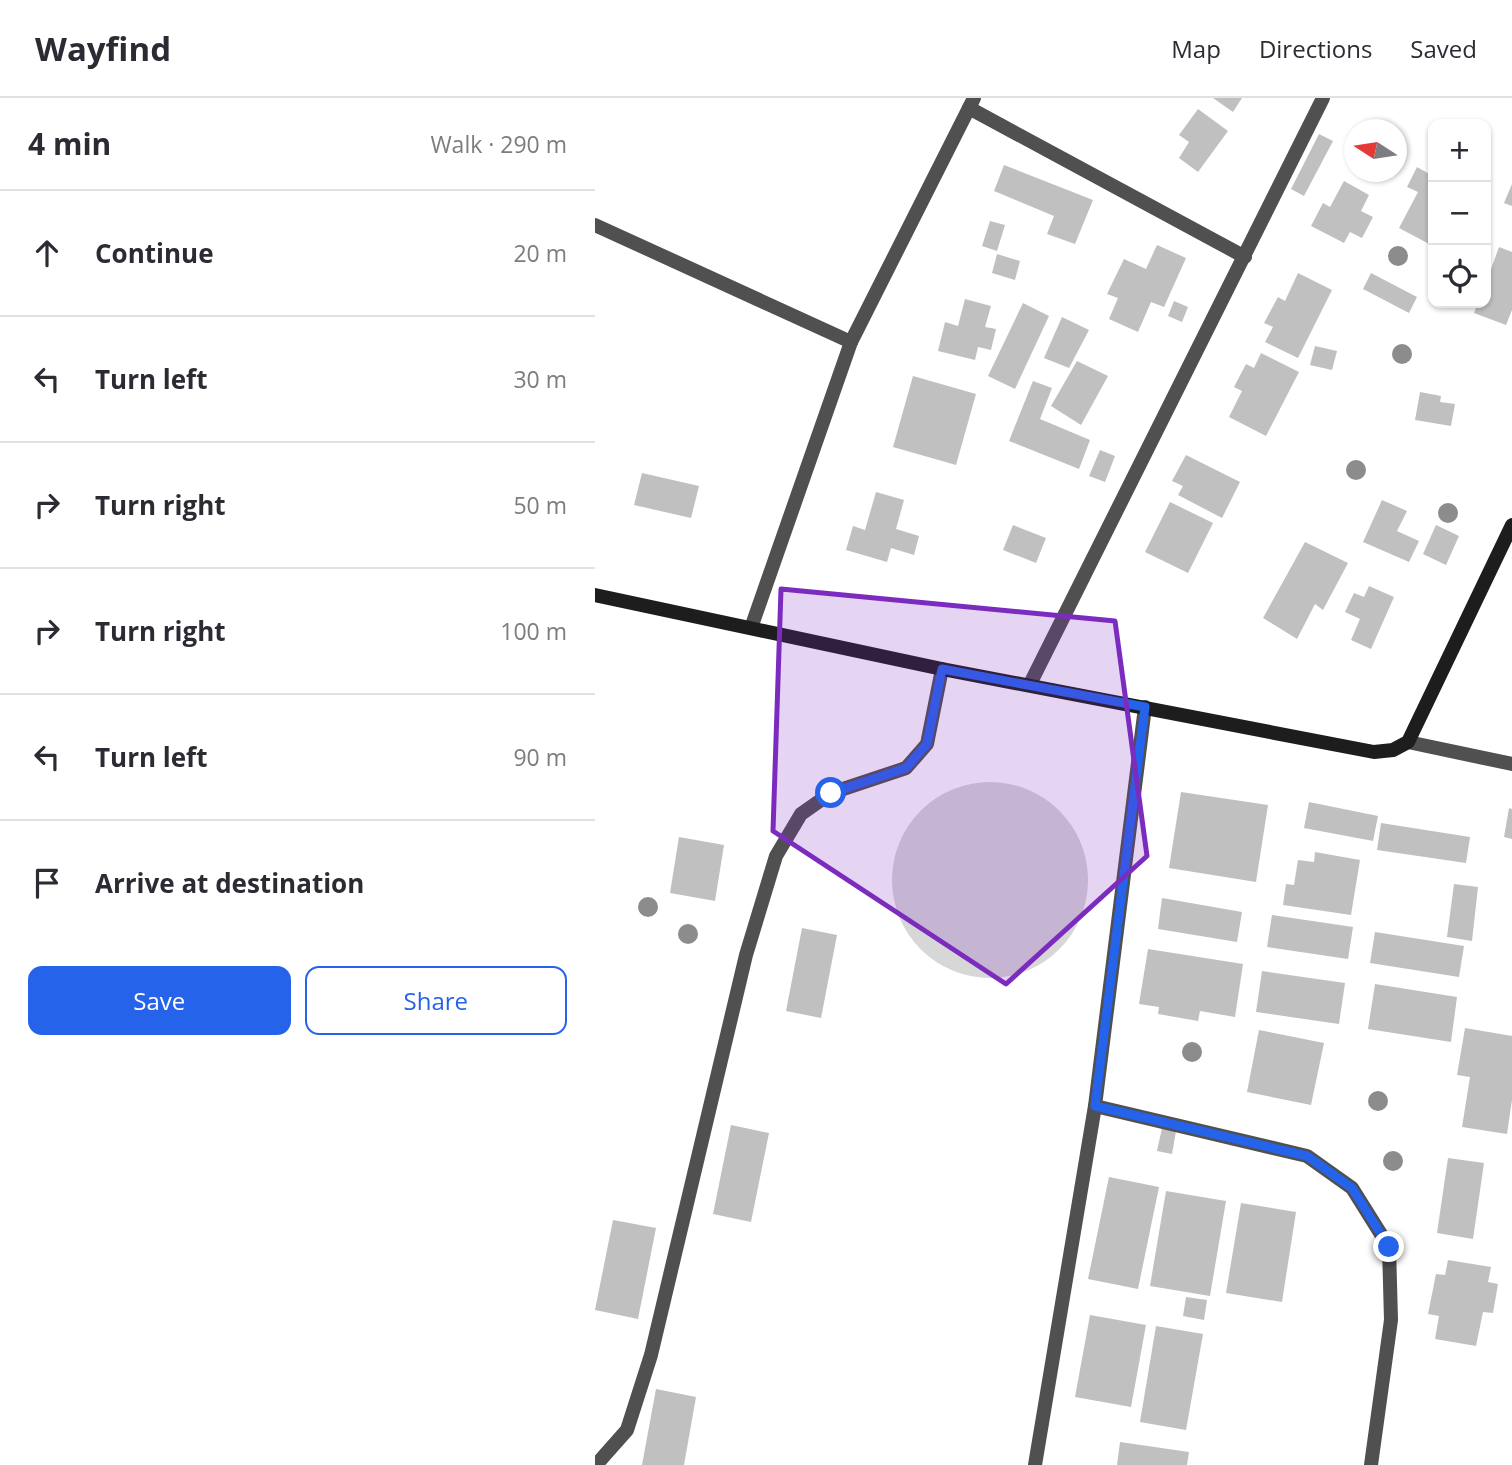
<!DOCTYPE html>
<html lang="en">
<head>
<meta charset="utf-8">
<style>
	:root { --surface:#fff; --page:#f7f7f7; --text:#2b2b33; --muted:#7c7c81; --line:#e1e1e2; --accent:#2563eb }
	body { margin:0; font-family:"Open Sans",sans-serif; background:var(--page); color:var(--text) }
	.controls { position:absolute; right:21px; top:21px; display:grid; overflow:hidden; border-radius:14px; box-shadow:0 2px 5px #0004 }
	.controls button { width:63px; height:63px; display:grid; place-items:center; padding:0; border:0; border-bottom:2px solid var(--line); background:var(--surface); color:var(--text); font:35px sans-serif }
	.compass { position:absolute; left:749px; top:21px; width:63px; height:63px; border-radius:50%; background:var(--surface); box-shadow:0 2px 5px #0004; rotate:282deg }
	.stop { position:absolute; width:21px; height:21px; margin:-16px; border:5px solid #2563eb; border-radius:50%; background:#fff }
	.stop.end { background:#2563eb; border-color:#fff; box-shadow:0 2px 7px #0008 }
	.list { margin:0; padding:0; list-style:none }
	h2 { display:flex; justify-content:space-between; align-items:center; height:91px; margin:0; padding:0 28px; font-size:30px }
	h2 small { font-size:23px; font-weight:400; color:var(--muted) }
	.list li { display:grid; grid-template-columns:46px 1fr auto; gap:21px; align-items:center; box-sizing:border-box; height:126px; padding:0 28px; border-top:2px solid var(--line) }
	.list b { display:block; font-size:26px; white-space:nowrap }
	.list em { font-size:23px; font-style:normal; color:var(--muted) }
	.actions { display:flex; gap:14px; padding:21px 28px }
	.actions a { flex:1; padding:16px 0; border:2px solid var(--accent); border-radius:14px; text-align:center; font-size:24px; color:var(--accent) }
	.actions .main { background:var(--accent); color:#fff }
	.icon { flex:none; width:38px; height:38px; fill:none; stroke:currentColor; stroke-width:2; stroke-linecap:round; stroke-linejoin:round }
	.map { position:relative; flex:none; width:917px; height:1367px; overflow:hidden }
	header { display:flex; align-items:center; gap:42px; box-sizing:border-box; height:98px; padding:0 35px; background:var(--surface); border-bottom:2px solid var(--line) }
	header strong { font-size:33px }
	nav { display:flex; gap:38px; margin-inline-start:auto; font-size:24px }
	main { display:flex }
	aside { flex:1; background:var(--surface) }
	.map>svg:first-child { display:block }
	.green { fill:#d7d7d7 }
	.building { fill:#c0c0c0 }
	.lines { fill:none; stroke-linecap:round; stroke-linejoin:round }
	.street { stroke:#505050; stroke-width:14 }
	.secondary { stroke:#1d1d1d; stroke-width:14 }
	.tree { fill:#8c8c8c }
	.route { stroke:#2563eb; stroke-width:9 }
	.marked { fill:#7b2cbf; fill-opacity:0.2; stroke:#7b2cbf; stroke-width:5; stroke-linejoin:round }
</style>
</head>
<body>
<header>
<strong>Wayfind</strong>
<nav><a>Map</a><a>Directions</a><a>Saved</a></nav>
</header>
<main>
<aside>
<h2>4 min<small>Walk · 290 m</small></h2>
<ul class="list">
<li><svg class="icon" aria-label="ahead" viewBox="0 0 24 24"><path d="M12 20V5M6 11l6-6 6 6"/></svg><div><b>Continue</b></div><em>20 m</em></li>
<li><svg class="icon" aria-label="left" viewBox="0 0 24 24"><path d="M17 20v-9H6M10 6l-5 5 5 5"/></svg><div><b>Turn left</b></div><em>30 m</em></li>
<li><svg class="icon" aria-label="right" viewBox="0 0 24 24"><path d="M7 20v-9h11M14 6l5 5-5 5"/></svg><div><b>Turn right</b></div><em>50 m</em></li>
<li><svg class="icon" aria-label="right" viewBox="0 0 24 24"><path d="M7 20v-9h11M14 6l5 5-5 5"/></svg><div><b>Turn right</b></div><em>100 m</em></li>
<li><svg class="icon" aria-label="left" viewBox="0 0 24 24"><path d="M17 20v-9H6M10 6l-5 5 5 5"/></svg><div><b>Turn left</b></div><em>90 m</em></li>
<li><svg class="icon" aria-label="arrive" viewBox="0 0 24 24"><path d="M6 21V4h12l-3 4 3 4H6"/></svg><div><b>Arrive at destination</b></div></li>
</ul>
<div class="actions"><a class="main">Save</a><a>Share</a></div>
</aside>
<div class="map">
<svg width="917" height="1367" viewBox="0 0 917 1367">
	<rect width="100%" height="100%" fill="#fff"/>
	<circle class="green" cx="395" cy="782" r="98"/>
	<g class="building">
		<polygon points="618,0 647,0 638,14"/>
		<polygon points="603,11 633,33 603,74 584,60 594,44 584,37"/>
		<polygon points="724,36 738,43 709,98 696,91"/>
		<polygon points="409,67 498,102 480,146 452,136 459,118 399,93"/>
		<polygon points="822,69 838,78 838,148 804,130 823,94 812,89"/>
		<polygon points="749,83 774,97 766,113 778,119 767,140 755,134 749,145 716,128 728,105 735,109"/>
		<polygon points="917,86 917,108 909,105"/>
		<polygon points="395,123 410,127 402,153 387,148"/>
		<polygon points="562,147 591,160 569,209 556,204 543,234 514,221 523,200 512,196 529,161 551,171"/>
		<polygon points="904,149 917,154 917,212 911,227 879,215 883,205 891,205 891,185"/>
		<polygon points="402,156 425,163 420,182 397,175"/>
		<polygon points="703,175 737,192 703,260 670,244 678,229 669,225 683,199 690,203"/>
		<polygon points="776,175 822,199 814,215 768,191"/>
		<polygon points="370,201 396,208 390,229 401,231 396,252 383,249 380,262 343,253 350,224 363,228"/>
		<polygon points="579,203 593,209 587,224 573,218"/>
		<polygon points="428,205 454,218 420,291 393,278"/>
		<polygon points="467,219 494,232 474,270 449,260"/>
		<polygon points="720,248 742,253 737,272 715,267"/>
		<polygon points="666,255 704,274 671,338 634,319 647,293 639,289 651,266 659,270"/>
		<polygon points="482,263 513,278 486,327 456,308"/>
		<polygon points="318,278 381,296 361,367 298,349"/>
		<polygon points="438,283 457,290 445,321 495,342 484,371 414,343"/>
		<polygon points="825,294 846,298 845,304 860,306 856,328 820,322"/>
		<polygon points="505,352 520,358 510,384 494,378"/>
		<polygon points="591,357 645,384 627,420 583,397 588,388 577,383"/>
		<polygon points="47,375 104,388 96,420 39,407"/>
		<polygon points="281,394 309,402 301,431 324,438 319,457 296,450 292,464 251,452 258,428 270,432"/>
		<polygon points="787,402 812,413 802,433 824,443 814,464 768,444"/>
		<polygon points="575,404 618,425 593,475 550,454"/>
		<polygon points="418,427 451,440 441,465 408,452"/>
		<polygon points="841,427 864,438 851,467 828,456"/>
		<polygon points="710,444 753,465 728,512 720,506 702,541 668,520"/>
		<polygon points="774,488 799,499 776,551 756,542 765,521 750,514 759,495 769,499"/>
		<polygon points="586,694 673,707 661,784 574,770"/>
		<polygon points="714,704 783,718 778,743 709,730"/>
		<polygon points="914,710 917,711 917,741 909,739"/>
		<polygon points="786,725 875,739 871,765 782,752"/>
		<polygon points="84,739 129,747 120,803 75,795"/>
		<polygon points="720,754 765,762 756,817 688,807 691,786 699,787 703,762 719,764"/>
		<polygon points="859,786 883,789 877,843 852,839"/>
		<polygon points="567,800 647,814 642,844 563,831"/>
		<polygon points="677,817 758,829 753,861 672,849"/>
		<polygon points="207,830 242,837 226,920 191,913"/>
		<polygon points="780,834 869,848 864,879 775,865"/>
		<polygon points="553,851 648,866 640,919 605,913 603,923 563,916 564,909 544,906"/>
		<polygon points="667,873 750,885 744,926 661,914"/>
		<polygon points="780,886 862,899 856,944 773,931"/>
		<polygon points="870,930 917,938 917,1002 912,1036 867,1029 875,979 862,977"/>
		<polygon points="664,932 729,945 716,1007 652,994"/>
		<polygon points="136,1027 174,1035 156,1124 118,1116"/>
		<polygon points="567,1030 581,1033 577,1056 562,1053"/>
		<polygon points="853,1060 889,1065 878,1141 842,1135"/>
		<polygon points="514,1079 564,1089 543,1191 493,1181"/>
		<polygon points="571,1093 631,1103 615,1198 555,1188"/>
		<polygon points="646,1105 701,1114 687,1204 631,1195"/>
		<polygon points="18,1122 61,1130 43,1221 0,1212"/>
		<polygon points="853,1162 896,1169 893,1184 903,1186 898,1215 888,1214 881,1248 840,1241 844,1218 833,1216 841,1176 850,1177"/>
		<polygon points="591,1199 612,1202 609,1222 588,1218"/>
		<polygon points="495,1217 551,1227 536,1309 480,1299"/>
		<polygon points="561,1228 608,1236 591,1332 545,1324"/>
		<polygon points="61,1291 101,1299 89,1367 47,1367"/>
		<polygon points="525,1344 594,1354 592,1367 522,1367"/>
	</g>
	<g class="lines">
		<g class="street">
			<polyline points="374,10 650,159"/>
			<polyline points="0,127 256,244"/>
			<polyline points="156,530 256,244 379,0"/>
			<polyline points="435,586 728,0"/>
			<polyline points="813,644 917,666"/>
			<polyline points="500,1008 712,1058 757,1090 794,1149 796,1222 776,1367"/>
			<polyline points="1,1367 32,1332 56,1257 151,857 181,758 206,716 236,695 311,670 332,646 347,571"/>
			<polyline points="440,1367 500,1008 550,609"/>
		</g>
		<polyline class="secondary" points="0,497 347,571 779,654 798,652 813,644 917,427"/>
	</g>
	<g class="tree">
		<circle cx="803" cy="158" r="10"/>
		<circle cx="807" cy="256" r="10"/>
		<circle cx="761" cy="372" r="10"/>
		<circle cx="853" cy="415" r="10"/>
		<circle cx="53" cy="809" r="10"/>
		<circle cx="93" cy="836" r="10"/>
		<circle cx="597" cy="954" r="10"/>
		<circle cx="783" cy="1003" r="10"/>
		<circle cx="798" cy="1063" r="10"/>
	</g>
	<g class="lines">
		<polyline class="route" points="236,695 311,670 332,646 347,571 550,609 500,1008 712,1058 757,1090 794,1149"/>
	</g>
	<path class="marked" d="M186 491 520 523 552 758 411 886 178 733Z"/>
</svg>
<div class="controls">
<button>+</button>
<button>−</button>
<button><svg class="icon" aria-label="locate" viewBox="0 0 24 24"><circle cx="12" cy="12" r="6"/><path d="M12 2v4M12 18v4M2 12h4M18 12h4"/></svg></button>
</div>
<svg class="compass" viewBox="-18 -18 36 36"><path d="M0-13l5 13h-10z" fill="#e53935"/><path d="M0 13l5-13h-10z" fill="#7c7c81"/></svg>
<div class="stop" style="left:236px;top:695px"></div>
<div class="stop end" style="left:794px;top:1149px"></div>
</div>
</main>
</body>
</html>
